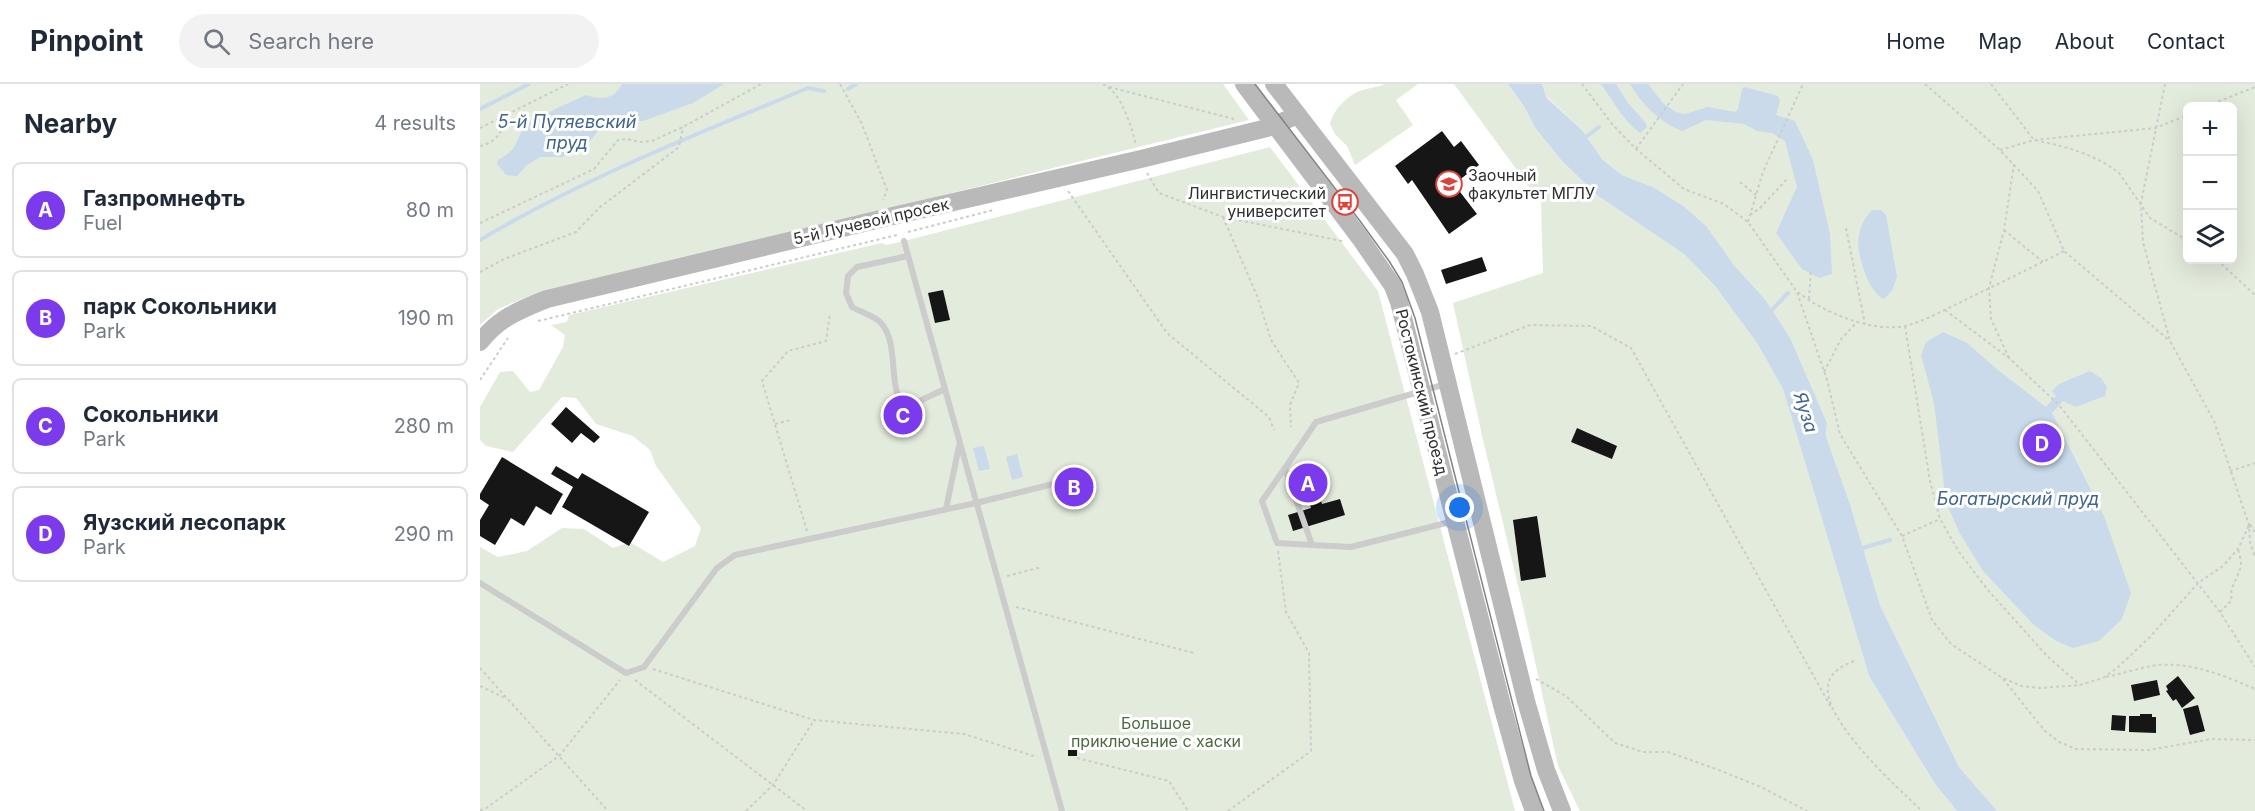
<!DOCTYPE html>
<html lang="en">
<head>
<meta charset="utf-8">
<style>
	:root { --surface:#fff; --page:#f2f2f3; --text:#1f2937; --muted:#747a83; --line:#e0e1e3; --accent:#7c3aed }
	body { margin:0; font-family:Inter,sans-serif; background:var(--page); color:var(--text) }
	.controls { position:absolute; right:18px; top:18px; display:grid; overflow:hidden; border-radius:9px; box-shadow:0 6px 24px #0002 }
	.controls button { width:54px; height:54px; display:grid; place-items:center; padding:0; border:0; border-bottom:2px solid var(--line); background:var(--surface); color:var(--text); font:30px sans-serif }
	.you { position:absolute; left:980px; top:424px; width:21px; height:21px; margin:-15px; border:4px solid #fff; border-radius:50%; background:#1a73e8; box-shadow:0 0 0 9px #1a73e833 }
	.badge { display:grid; place-items:center; width:39px; height:39px; border-radius:50%; background:var(--accent); color:#fff; font-size:20px; font-weight:700 }
	.pin { position:absolute; translate:-50% -50%; border:3px solid #fff; box-shadow:0 2px 6px #0006 }
	.list { margin:0; padding:0; list-style:none }
	h2 { display:flex; justify-content:space-between; align-items:center; height:78px; margin:0; padding:0 24px; font-size:26px }
	h2 small { font-size:20px; font-weight:400; color:var(--muted) }
	.list li { display:grid; grid-template-columns:39px 1fr auto; gap:18px; align-items:center; box-sizing:border-box; height:96px; margin:0 12px 12px; padding:0 12px; border:2px solid var(--line); border-radius:9px }
	.list b { display:block; font-size:22px; white-space:nowrap }
	.list p { margin:0; font-size:20px; white-space:nowrap; color:var(--muted) }
	.list em { font-size:20px; font-style:normal; color:var(--muted) }
	.icon { flex:none; width:33px; height:33px; fill:none; stroke:currentColor; stroke-width:2; stroke-linecap:round; stroke-linejoin:round }
	.map { position:relative; flex:none; width:1775px; height:727px; overflow:hidden }
	header { display:flex; align-items:center; gap:36px; box-sizing:border-box; height:84px; padding:0 30px; background:var(--surface); border-bottom:2px solid var(--line) }
	header strong { font-size:28px }
	nav { display:flex; gap:33px; margin-inline-start:auto; font-size:21px }
	.search { width:420px; height:54px; background:var(--page); display:flex; align-items:center; gap:15px; box-sizing:border-box; padding:0 21px; border-radius:33px; color:var(--muted); font-size:22px }
	main { display:flex }
	aside { flex:1; background:var(--surface) }
	.map>svg:first-child { display:block }
	.green { fill:#e3ebdd; fill-rule:evenodd }
	.water { fill:#cadaea }
	.lines { fill:none; stroke-linecap:round; stroke-linejoin:round }
	.stream { stroke:#cadaea; stroke-width:4 }
	.building { fill:#161616 }
	.path { stroke:#ccc; stroke-width:2; stroke-dasharray:3 3; stroke-linecap:butt }
	.lane { stroke:#ccc; stroke-width:6 }
	.secondary { stroke:#b9b9b9; stroke-width:18 }
	.tram { stroke:#848484; stroke-width:1.5 }
	.labels { text-anchor:middle; dominant-baseline:central; stroke-width:6; stroke-linejoin:round; paint-order:stroke }
	.poi-label { font-size:16px; fill:#2f2f2f; stroke:#fff; text-anchor:start }
	.street-label { font-size:16px; fill:#2f2f2f; stroke:#fff }
	.park-label { font-size:16px; fill:#4c683e; stroke:#fff }
	.water-label { font-size:18px; font-style:italic; fill:#41658d; stroke:#fff }
</style>
</head>
<body>
<header>
<strong>Pinpoint</strong>
<div class="search"><svg class="icon" aria-label="search" viewBox="0 0 24 24"><circle cx="10" cy="10" r="6"/><path d="M15 15l6 6"/></svg>Search here</div>
<nav><a>Home</a><a>Map</a><a>About</a><a>Contact</a></nav>
</header>
<main>
<aside>
<h2>Nearby<small>4 results</small></h2>
<ul class="list">
<li><span class="badge">A</span><div><b>Газпромнефть</b><p>Fuel</p></div><em>80 m</em></li>
<li><span class="badge">B</span><div><b>парк Сокольники</b><p>Park</p></div><em>190 m</em></li>
<li><span class="badge">C</span><div><b>Сокольники</b><p>Park</p></div><em>280 m</em></li>
<li><span class="badge">D</span><div><b>Яузский лесопарк</b><p>Park</p></div><em>290 m</em></li>
</ul>
</aside>
<div class="map">
<svg width="1775" height="727" viewBox="0 0 1775 727">
	<rect width="100%" height="100%" fill="#fff"/>
	<g class="green">
		<polygon points="0,0 743,0 769,36 47,213 18,225 0,241"/>
		<path d="M905 0H938L916 16 933 41 875 81 867 62 855 50 850 40C853 27 864 15 877 8 886 4 896 4 905 0Z"/>
		<polygon points="974,0 1028,0 1043,21 1056,45 1082,77 1118,112 1204,170 1235,202 1277,259 1303,305 1389,592 1455,700 1477,727 1100,727 1078,682 1042,518 1003,356 973,219 1063,189 1061,119"/>
		<path d="M1062 0H1775V727H1517L1515 725 1479 683 1400 521 1370 420 1346 352 1347 339 1284 214 1253 180 1173 103 1142 91 1122 75 1102 46 1067 13ZM1708 22H1752V176H1708Z"/>
		<polygon points="790,63 898,207 1035,727 0,727 0,463 18,473 47,467 82,444 104,445 133,464 150,458 183,478 215,462 221,444 176,382 170,366 153,352 116,340 96,314 82,313 33,368 6,362 0,356 0,323 20,288 33,287 50,308 59,306 83,263 85,251 71,241 87,238 89,231 402,159 406,161 424,157"/>
	</g>
	<g class="water">
		<path d="M142 0H244L213 19 163 37H137L118 47 103 66 82 73H60L47 81 37 92 26 91 17 80 18 76C42 63 33 56 47 41 56 33 93 17 106 11 121 16 134 16 142 0Z"/>
		<polygon points="1028,0 1062,0 1067,14 1102,46 1122,75 1142,91 1173,103 1203,122 1226,142 1253,180 1284,214 1310,254 1347,339 1346,352 1370,420 1400,521 1479,683 1517,727 1477,727 1455,700 1389,592 1303,305 1277,259 1235,202 1204,170 1118,112 1082,77 1056,45 1043,21"/>
		<path d="M1121 0H1136L1148 19 1165 38 1167 43 1160 49C1144 37 1133 17 1121 0Z"/>
		<path d="M1150 0H1168L1183 19 1196 28 1205 30 1228 23 1255 28 1258 25 1262 5 1265 3 1298 12 1300 17 1296 31 1315 37 1333 76 1350 150 1352 190 1339 194 1322 185 1296 149 1317 103 1305 57 1292 49 1277 47 1264 40 1226 36 1202 47C1179 38 1162 20 1150 0Z"/>
		<path d="M1392 126H1401L1406 131 1417 193 1412 207 1404 215C1388 208 1375 167 1379 151 1381 140 1385 134 1392 126Z"/>
		<polygon points="1463,248 1487,259 1518,286 1566,323 1576,312 1572,307 1579,300 1610,287 1621,294 1627,303 1625,312 1596,323 1583,317 1572,329 1624,432 1651,509 1642,535 1619,557 1593,564 1576,557 1553,540 1503,487 1479,448 1466,418 1454,319 1441,271 1446,258"/>
		<polygon points="504,362 510,385 499,387 493,364"/>
		<polygon points="537,370 543,393 532,396 526,373"/>
	</g>
	<g class="lines">
		<g class="stream">
			<polyline points="368,5 376,0"/>
			<polyline points="0,25 49,0"/>
			<polyline points="1103,55 1119,43"/>
			<path d="M0 156C104 94 217 50 328 4L344 7"/>
			<polyline points="1290,228 1308,209"/>
			<polyline points="1379,465 1410,456"/>
		</g>
	</g>
	<g class="building">
		<polygon points="962,47 974,63 981,57 999,81 974,100 997,130 969,150 932,96 928,100 915,82"/>
		<polygon points="1002,173 1007,187 966,200 961,186"/>
		<polygon points="463,206 470,236 455,239 448,209"/>
		<polygon points="86,323 120,353 114,359 101,349 92,359 71,340"/>
		<polygon points="1097,344 1137,362 1132,375 1091,358"/>
		<polygon points="22,373 83,410 71,431 56,422 44,442 31,434 15,461 0,452 0,436 9,421 0,415 0,410"/>
		<polygon points="76,382 98,395 102,389 169,428 149,462 82,423 93,403 71,390"/>
		<polygon points="832,389 842,420 860,415 865,431 813,447 808,431 831,424 822,392"/>
		<polygon points="1057,432 1066,493 1041,497 1033,436"/>
		<polygon points="1698,592 1715,614 1702,624 1696,615 1693,617 1686,607 1688,606 1686,602"/>
		<polygon points="1677,596 1680,611 1654,617 1651,601"/>
		<polygon points="1718,621 1725,647 1710,651 1703,625"/>
		<polygon points="1660,630 1672,630 1672,633 1676,633 1676,649 1649,648 1649,632 1660,632"/>
		<polygon points="1632,631 1646,632 1645,647 1631,646"/>
		<rect x="588" y="666" width="9" height="6"/>
	</g>
	<g class="lines">
		<g class="path">
			<polyline points="360,0 382,40 407,106 403,116"/>
			<path d="M623 0C642 9 651 42 656 61"/>
			<polyline points="1102,0 1132,40 1156,65 1204,105 1244,120 1268,138 1317,208 1347,296 1360,350 1422,452 1452,536 1471,560 1521,593 1541,602 1561,604 1600,601 1623,594 1638,583 1670,553 1718,499 1743,482 1758,465 1769,441"/>
			<polyline points="1445,0 1520,66 1558,107 1584,167 1690,257"/>
			<path d="M1511 0 1554 56C1584 62 1615 70 1639 89L1670 134 1708 157"/>
			<polyline points="1685,0 1661,119 1663,158 1690,257 1734,337 1769,441 1770,458 1775,474"/>
			<polyline points="629,3 754,35"/>
			<polyline points="1727,22 1775,3"/>
			<polyline points="0,44 88,0"/>
			<path d="M0 62C16 58 23 49 24 33"/>
			<polyline points="1156,65 1203,0"/>
			<polyline points="1520,66 1554,56 1675,44 1708,31"/>
			<polyline points="667,89 679,109 743,133 862,157"/>
			<polyline points="1260,98 1276,111"/>
			<polyline points="588,107 687,249 789,333 794,346"/>
			<polyline points="1270,131 1280,124 1307,95"/>
			<polyline points="743,133 778,214 791,256 819,299 810,321 811,343"/>
			<polyline points="1268,138 1283,88 1323,0"/>
			<polyline points="0,139 114,85 138,56 147,55 160,58 172,57 203,43 281,0"/>
			<polyline points="1366,144 1385,240"/>
			<polyline points="1524,146 1563,178"/>
			<polyline points="428,148 513,126"/>
			<polyline points="1737,176 1775,211"/>
			<polyline points="0,188 24,175 96,148 119,124 199,63 203,43"/>
			<path d="M1318 208C1342 228 1393 249 1425 242 1445 237 1466 225 1485 216 1518 200 1551 184 1584 167"/>
			<polyline points="1329,215 1331,185"/>
			<polyline points="1465,226 1529,274 1579,321 1740,528 1775,583"/>
			<polyline points="58,237 417,151"/>
			<polyline points="1425,242 1450,397 1460,435 1479,468 1507,505 1567,572 1600,601"/>
			<polyline points="975,270 1050,241 1111,242 1151,264 1352,625"/>
			<polyline points="1529,274 1511,235 1509,204 1524,146 1534,80"/>
			<polyline points="1344,288 1361,255 1377,238"/>
			<polyline points="0,296 28,254"/>
			<polyline points="295,340 311,336"/>
			<polyline points="1577,353 1582,349"/>
			<polyline points="1750,387 1775,379"/>
			<polyline points="1769,441 1775,448"/>
			<polyline points="1769,441 1775,443"/>
			<polyline points="327,447 282,297 308,267 346,257 350,229"/>
			<polyline points="1422,452 1460,435"/>
			<polyline points="527,492 562,483"/>
			<polyline points="536,523 714,569"/>
			<path d="M1740 528 1752 516C1748 502 1760 494 1761 479 1761 475 1759 469 1758 465"/>
			<path d="M1374 577C1363 582 1350 587 1348 601 1342 636 1418 704 1442 727"/>
			<polyline points="0,584 128,727"/>
			<polyline points="173,585 334,636 484,650 557,673"/>
			<path d="M1626 593C1641 590 1656 585 1671 582 1707 576 1743 591 1775 605"/>
			<polyline points="1056,595 1086,612 1135,659 1163,668 1188,668 1236,685 1281,703 1327,727"/>
			<polyline points="1523,595 1565,647 1579,658 1596,665 1669,666 1731,655 1775,656"/>
			<polyline points="155,596 327,727"/>
			<polyline points="0,602 25,614"/>
			<polyline points="597,674 689,697 708,727"/>
			<polyline points="0,726 5,725 79,672 140,596"/>
			<polyline points="266,727 293,701 334,636"/>
			<polyline points="748,727 831,667 829,569 806,528 798,467"/>
		</g>
		<g class="lane">
			<polyline points="424,157 582,727"/>
			<path d="M428 172 377 183 368 192 366 209 372 223C380 228 395 232 401 239 419 259 408 297 422 321L433 320 465 305"/>
			<polyline points="966,300 836,338 805,384 832,461 871,463 974,437"/>
			<polyline points="805,384 782,417 797,459 832,461"/>
			<polyline points="466,425 479,362"/>
			<polyline points="0,499 146,589 164,583 237,484 255,471 496,419 610,391"/>
		</g>
		<g class="secondary">
			<polyline points="764,0 880,154 913,202 919,218 1022,621 1043,697 1054,727"/>
			<polyline points="794,0 925,170 935,190 950,228 1046,617 1066,686 1082,727"/>
			<path d="M0 258C19 234 39 226 67 215L417 131 661 75 787 44 818 31"/>
		</g>
		<polyline class="tram" points="775,0 880,137 909,177 922,198 935,234 1051,692 1064,727"/>
	</g>
	<defs>
		<g id="university-ring" transform="scale(1.35)"><circle r="9.5" fill="#fff" stroke="#dc433a" stroke-width="1.5"/><path d="M0-5L7-2L0 1L-7-2ZM-4 1L0 2.5L4 1V4Q0 6-4 4Z" fill="#dc433a"/></g>
		<g id="bus-ring" transform="scale(1.35)"><circle r="9.5" fill="#fff" stroke="#dc433a" stroke-width="1.5"/><path d="M-5-6H5V4H4V6H2V4H-2V6H-4V4H-5ZM-3.5-4V0h7V-4ZM-3.5 1.2v1.5H-2V1.2ZM2 1.2v1.5H3.5V1.2Z" fill="#dc433a"/></g>
	</defs>
	<g fill-rule="evenodd">
		<use href="#university-ring" x="969" y="100"/>
		<use href="#bus-ring" x="865" y="118"/>
	</g>
	<g class="labels">
		<g class="poi-label">
			<text x="988" y="91">Заочный<tspan x="988" dy="18">факультет МГЛУ</tspan></text>
			<text x="846" y="109" text-anchor="end">Лингвистический<tspan x="846" dy="18">университет</tspan></text>
		</g>
		<g class="street-label">
			<text transform="translate(391 137) rotate(-13)">5-й Лучевой просек</text>
			<text transform="translate(942 308) rotate(76)">Ростокинский проезд</text>
		</g>
		<g class="park-label">
			<text x="676" y="639">Большое<tspan x="676" dy="18">приключение с хаски</tspan></text>
		</g>
		<g class="water-label">
			<text x="87" y="37">5-й Путяевский<tspan x="87" dy="21">пруд</tspan></text>
			<text transform="translate(1326 328) rotate(72)">Яуза</text>
			<text x="1538" y="414">Богатырский пруд</text>
		</g>
	</g>
</svg>
<div class="controls">
<button>+</button>
<button>−</button>
<button><svg class="icon" aria-label="layers" viewBox="0 0 24 24"><path d="M12 4l9 5-9 5-9-5zM3 14l9 5 9-5"/></svg></button>
</div>
<div class="you"></div>
<div class="pin badge" style="left:828px;top:399px">A</div>
<div class="pin badge" style="left:594px;top:403px">B</div>
<div class="pin badge" style="left:423px;top:331px">C</div>
<div class="pin badge" style="left:1562px;top:359px">D</div>
</div>
</main>
</body>
</html>
